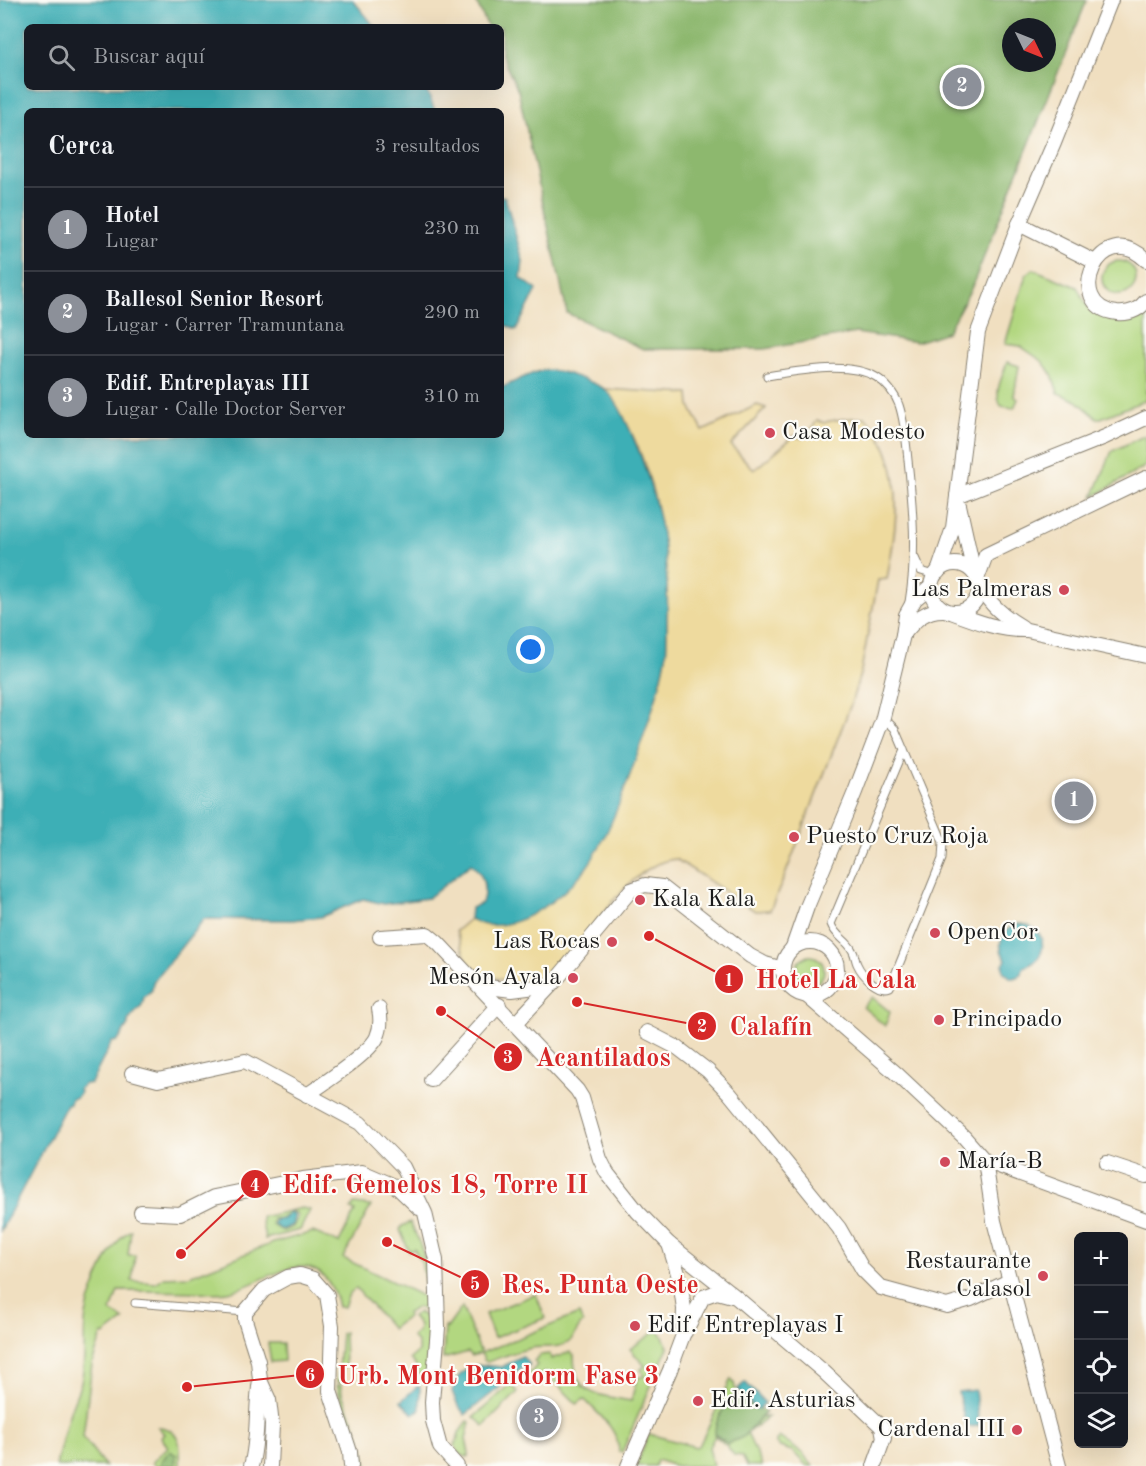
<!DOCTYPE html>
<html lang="es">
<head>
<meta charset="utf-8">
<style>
	:root { --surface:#171b24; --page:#242831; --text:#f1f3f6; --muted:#9ea1a6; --line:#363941; --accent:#8c9099 }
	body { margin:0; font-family:"Old Standard TT",serif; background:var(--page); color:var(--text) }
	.controls { position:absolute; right:18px; bottom:18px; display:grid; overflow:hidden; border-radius:9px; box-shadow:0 6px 24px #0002 }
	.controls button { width:54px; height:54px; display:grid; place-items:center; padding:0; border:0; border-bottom:2px solid var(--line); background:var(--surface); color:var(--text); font:30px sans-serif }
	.compass { position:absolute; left:1002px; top:18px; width:54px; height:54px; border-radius:50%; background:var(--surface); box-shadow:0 6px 24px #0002; rotate:133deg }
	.you { position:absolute; left:531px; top:650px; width:21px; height:21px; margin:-15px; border:4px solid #fff; border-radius:50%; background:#1a73e8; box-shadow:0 0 0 9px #1a73e833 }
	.badge { display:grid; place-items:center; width:39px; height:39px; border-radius:50%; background:var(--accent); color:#fff; font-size:20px; font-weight:700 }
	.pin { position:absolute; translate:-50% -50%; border:3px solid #fff; box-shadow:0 2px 6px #0006 }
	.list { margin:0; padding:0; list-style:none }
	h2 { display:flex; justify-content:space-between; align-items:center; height:78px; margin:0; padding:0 24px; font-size:26px }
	h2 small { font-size:20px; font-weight:400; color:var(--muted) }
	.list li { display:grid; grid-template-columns:39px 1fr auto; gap:18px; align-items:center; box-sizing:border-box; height:84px; padding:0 24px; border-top:2px solid var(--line) }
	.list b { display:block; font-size:22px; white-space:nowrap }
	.list p { margin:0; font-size:20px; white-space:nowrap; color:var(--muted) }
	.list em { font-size:20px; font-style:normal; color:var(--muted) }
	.icon { flex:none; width:33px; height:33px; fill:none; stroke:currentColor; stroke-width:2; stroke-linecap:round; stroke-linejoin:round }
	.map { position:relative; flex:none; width:1146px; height:1466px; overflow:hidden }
	.search { position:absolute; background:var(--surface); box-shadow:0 6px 24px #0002; left:24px; top:24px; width:480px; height:66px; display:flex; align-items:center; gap:15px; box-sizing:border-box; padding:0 21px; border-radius:9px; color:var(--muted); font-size:22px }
	.panel { position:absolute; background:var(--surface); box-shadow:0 6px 24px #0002; left:24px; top:108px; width:480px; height:330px; border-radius:9px }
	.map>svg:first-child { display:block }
	.green { fill:#b2d780; stroke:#677a4e; stroke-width:1.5; fill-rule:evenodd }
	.forest { fill:#8db86e; stroke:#546a45; stroke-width:1.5; fill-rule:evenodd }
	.sand { fill:#eeda9e; stroke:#857b5d; stroke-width:1.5 }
	.water { fill:#3eafb6; stroke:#2d6669; stroke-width:1.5 }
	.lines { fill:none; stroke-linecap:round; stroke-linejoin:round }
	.lane-casing { stroke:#867e6e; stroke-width:9 }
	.street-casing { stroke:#867e6e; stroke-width:16 }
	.lane { stroke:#fff; stroke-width:7 }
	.street { stroke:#fff; stroke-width:14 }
	.poi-dot { fill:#d1495b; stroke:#fdfcf7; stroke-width:2 }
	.labels { text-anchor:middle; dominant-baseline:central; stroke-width:4.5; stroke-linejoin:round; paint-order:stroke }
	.poi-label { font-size:24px; fill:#1c1c1c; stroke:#fdfcf7; text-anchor:start }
	.leader { fill:none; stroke:#d62828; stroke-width:2 }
	.callout-dot { fill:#d62828; stroke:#fdfcf7; stroke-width:2 }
	.mark-label { font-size:18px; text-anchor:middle; font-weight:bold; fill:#fff }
	.callout-label { font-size:26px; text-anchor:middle; font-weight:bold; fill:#d62828; stroke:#fdfcf7; stroke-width:4.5; stroke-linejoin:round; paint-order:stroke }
</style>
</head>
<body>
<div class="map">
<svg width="1146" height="1466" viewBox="0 0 1146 1466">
	<rect width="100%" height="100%" fill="#fdfcf7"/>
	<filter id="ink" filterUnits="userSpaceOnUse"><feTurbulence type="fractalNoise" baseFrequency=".0167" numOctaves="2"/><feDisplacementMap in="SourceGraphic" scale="12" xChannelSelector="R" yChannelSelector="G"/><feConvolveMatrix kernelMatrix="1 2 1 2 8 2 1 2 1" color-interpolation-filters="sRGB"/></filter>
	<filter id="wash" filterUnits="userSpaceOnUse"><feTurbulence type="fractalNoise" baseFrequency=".008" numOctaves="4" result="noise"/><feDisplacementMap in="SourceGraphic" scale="24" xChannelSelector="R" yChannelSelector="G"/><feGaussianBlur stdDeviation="1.35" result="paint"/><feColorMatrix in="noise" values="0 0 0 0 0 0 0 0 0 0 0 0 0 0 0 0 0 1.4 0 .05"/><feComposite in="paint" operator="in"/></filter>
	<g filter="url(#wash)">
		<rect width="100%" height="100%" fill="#f0dfc0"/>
		<g class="green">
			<circle cx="1119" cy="278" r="17"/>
			<polygon points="1033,269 1077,287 1088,307 1112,320 1128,320 1146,313 1146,400 1101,418 1097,418 1077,401 1058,393 1052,374 1042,361 1020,346 1005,344 1026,275"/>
			<path d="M1007 362 1019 366 1014 396 1018 399 1014 408 1001 406C993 390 1003 378 1007 362Z"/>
			<polygon points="1146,435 1146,466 1093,497 1112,451"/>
			<circle cx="810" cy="970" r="14"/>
			<polygon points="872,997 890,1012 885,1026 863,1007"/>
			<path d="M354 1204 371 1206 343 1258 428 1299 421 1261 414 1249 409 1251 400 1230 402 1226 410 1222C426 1251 431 1283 433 1315L418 1307 407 1313 408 1316 392 1329 356 1288 349 1294 344 1307H338C335 1291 328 1274 310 1268 290 1261 251 1287 228 1292 218 1294 206 1292 196 1292 170 1291 144 1291 118 1291L111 1311 124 1320 104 1335 102 1334 92 1364 83 1437 105 1466H56C60 1448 64 1430 70 1412 73 1402 78 1392 81 1382 86 1362 83 1343 85 1323 87 1300 110 1240 131 1230L128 1255H135L132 1281 156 1283 164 1277 189 1276 273 1243 313 1232 339 1243 355 1211 351 1209Z"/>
			<path d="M302 1208 310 1210 300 1230 265 1239 261 1217ZM291 1211 296 1213 298 1216 293 1227 283 1231 272 1225 273 1219 282 1218Z"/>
			<polygon points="536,1294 545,1318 494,1338 485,1314"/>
			<path d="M462 1307 481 1353 579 1314 583 1323C576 1328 576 1337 569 1342 559 1349 544 1346 532 1348 517 1351 502 1357 487 1362L484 1360 481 1353 472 1356 468 1352 443 1359 445 1326 447 1328Z"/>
			<polygon points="418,1312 433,1321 430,1376 416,1374 416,1366 410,1359 418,1352 418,1344 412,1337 418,1332 419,1326 412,1317"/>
			<path d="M659 1329 668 1347 622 1452H619C618 1428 599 1415 584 1399L577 1404 545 1372 527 1384 520 1377 532 1371 537 1365 534 1361 540 1355 550 1354 551 1359 570 1352 574 1355C574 1397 597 1394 631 1401L637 1378 644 1376 641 1369 645 1366 630 1349Z"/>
			<polygon points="344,1332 345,1367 342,1368 342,1382 337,1382 341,1333"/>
			<polygon points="268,1343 283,1343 284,1361 271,1362"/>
			<polygon points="731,1379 734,1383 737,1397 754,1418 768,1417 747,1433 762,1466 747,1466 742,1456 734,1455 726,1445 715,1436 709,1447 713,1466 676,1466 657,1460 655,1466 636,1466 649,1434 696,1447 700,1444"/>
			<polygon points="511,1384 518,1392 484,1426 474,1417"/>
			<polygon points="337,1385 341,1385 342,1394 358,1431 368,1466 360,1466 353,1433 341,1402"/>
			<path d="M468 1421 470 1422 466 1439 469 1453 468 1457C460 1456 457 1452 455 1445L460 1431Z"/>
			<path d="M158 1427C181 1428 181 1446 180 1466H155L152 1462 168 1447 161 1437 164 1434Z"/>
			<polygon points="779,1437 802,1453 813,1466 807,1466 792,1451 780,1447 775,1442"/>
		</g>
		<g class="forest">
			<path d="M475 0H1087L971 289 947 332 917 342 856 333 764 349H643L567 313 518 90 501 55V27H488ZM1011 27H1047V63H1011Z"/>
			<path d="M732 1397 766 1412 743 1437 728 1444 715 1434C715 1419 723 1409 732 1397Z"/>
			<polygon points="170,1451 176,1455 175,1466 160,1466 161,1461"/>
		</g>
		<path class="sand" d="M604 389 689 394 690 406 703 431 757 405 766 408 731 445 754 470 794 436 802 438 810 433 817 420 824 423C830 419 856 418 865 417 908 461 897 524 887 579L878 580 861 671 851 704 784 878 770 910 755 911 676 859C635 861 594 926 569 956 563 963 556 976 548 980 534 988 517 984 503 980 467 971 467 963 456 931L470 919C503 933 521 919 547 899 559 890 573 882 583 872 588 867 591 859 595 852 609 828 620 801 630 774 643 736 659 697 666 657 667 647 667 636 667 625 670 548 654 451 604 389Z"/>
		<g class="water">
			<path d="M0 0H353L375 27H27V87H423L429 95 435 111H27V435H501V388C512 383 537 369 547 370 561 370 591 381 603 388 616 397 624 417 630 430 657 490 670 554 667 620 667 632 667 645 666 657 661 689 648 721 638 753 625 788 607 843 583 872 562 897 522 929 487 925 481 925 475 921 470 919L471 908 482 903C487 887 484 874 471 864L428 898 384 904 363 899 321 917 292 920 204 919 153 982 152 990 144 997 142 1005 128 1021V1025L118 1041 112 1042 91 1083 85 1084 79 1089 80 1092 77 1097 71 1099 70 1104H67L0 1232Z"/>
			<polygon points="501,196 505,197 523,261 521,278 537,290 516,330 501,323"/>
			<path d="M1017 924C1047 923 1052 959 1024 967 1022 974 1019 978 1011 978L1003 971V964L1006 960C996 946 1000 931 1017 924Z"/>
			<polygon points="289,1212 295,1215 292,1225 284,1229 279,1229 274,1224 275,1220 283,1219"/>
			<polygon points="522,1356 530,1365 518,1370 510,1379 465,1415 457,1404 452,1391 458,1377 469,1367 480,1365 502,1367"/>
			<polygon points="745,1382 765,1403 757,1410 738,1389"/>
			<polygon points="418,1386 420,1387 420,1409 413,1414 401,1401"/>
			<path d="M975 1390 979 1426 966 1427C964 1414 960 1405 958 1392Z"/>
		</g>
	</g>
	<g filter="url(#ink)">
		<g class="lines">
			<g class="lane-casing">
				<g id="lane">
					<path d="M767 376C798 371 848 361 876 377 886 383 895 394 899 405 905 423 906 441 908 460 913 506 917 556 909 602"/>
					<polyline points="915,558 921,571 935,575"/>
					<path d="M882 721 890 724 895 729 943 842 942 859 890 987C878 992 862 975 857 964 855 960 855 954 852 950 847 940 835 936 831 924L904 750"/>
					<polyline points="135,1303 245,1312"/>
				</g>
			</g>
			<g class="street-casing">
				<g id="street">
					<polyline points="1019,224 1095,262"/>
					<path d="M1146 260C1100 215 1061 307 1117 313 1129 314 1139 310 1146 301"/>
					<polyline points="957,496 1105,437 1146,418"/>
					<polyline points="959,505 974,573"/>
					<circle cx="955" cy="588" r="24"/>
					<polyline points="938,572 953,528 978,332 1019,224 1054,143 1111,0"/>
					<polyline points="977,579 986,555 1146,478"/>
					<path d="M979 585C991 606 1002 615 1022 627"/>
					<path d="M951 612C975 621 1001 631 1027 630L1146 656"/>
					<path d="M903 635C915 620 925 609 945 610"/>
					<polyline points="380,937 427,934 438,943 577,1090 582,1098 600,1159 607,1173 638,1212 669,1244 737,1298 824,1372 882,1427 884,1438 874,1466"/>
					<circle cx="810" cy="969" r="27"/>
					<polyline points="793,947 807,907 855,792 882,721 903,635 906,615 915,599 931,586"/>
					<polyline points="480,986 512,990 551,985"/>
					<polyline points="807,996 898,1075 964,1137 985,1161 994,1221 1059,1466"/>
					<polyline points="516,1023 556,980 631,890 645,885 662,887 750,956 765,964 783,969"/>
					<polyline points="647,1032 678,1048 708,1071 730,1094 839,1228 863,1270 881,1288 947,1306 971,1299 1009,1281"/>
					<polyline points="132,1073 158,1080 245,1061 360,1123 403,1167 425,1213 436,1260 438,1327 432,1402 433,1421 440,1447 457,1466"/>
					<polyline points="431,1080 499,1005"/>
					<path d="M307 1095C323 1084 370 1053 377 1037 381 1028 381 1018 379 1009"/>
					<polyline points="985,1161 1146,1220"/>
					<polyline points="1107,1163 1146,1176"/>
					<polyline points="141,1212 180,1214 214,1197 303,1179 362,1172 397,1187 419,1208"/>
					<polyline points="685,1332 703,1297 717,1292 732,1296"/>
					<path d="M251 1466C259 1438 255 1409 260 1380"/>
					<polyline points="270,1466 272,1425 269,1400 260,1380 258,1361 245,1320 245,1312 264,1290 288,1277 300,1275 313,1279 327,1295 332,1326 330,1391 350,1452 351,1466"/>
					<polyline points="628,1466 670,1370 683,1335 684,1309 680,1280 669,1244"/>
				</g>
			</g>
			<use href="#lane" class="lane"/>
			<use href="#street" class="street"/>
		</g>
	</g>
	<g class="poi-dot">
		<circle cx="770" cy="433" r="6"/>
		<circle cx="1064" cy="590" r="6"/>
		<circle cx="794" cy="837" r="6"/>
		<circle cx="640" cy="900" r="6"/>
		<circle cx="935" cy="933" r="6"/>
		<circle cx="612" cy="942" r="6"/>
		<circle cx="573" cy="978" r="6"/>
		<circle cx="939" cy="1020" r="6"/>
		<circle cx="945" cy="1162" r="6"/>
		<circle cx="1043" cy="1276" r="6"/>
		<circle cx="635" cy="1326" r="6"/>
		<circle cx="698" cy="1401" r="6"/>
		<circle cx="1017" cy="1430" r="6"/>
	</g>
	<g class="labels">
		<g class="poi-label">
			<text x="782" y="433">Casa Modesto</text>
			<text x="1052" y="590" text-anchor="end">Las Palmeras</text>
			<text x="806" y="837">Puesto Cruz Roja</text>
			<text x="652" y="900">Kala Kala</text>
			<text x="947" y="933">OpenCor</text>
			<text x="600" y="942" text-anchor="end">Las Rocas</text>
			<text x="561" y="978" text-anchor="end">Mesón Ayala</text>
			<text x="951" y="1020">Principado</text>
			<text x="957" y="1162">María-B</text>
			<text x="1031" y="1262" text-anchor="end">Restaurante<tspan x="1031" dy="28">Calasol</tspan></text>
			<text x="647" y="1326">Edif. Entreplayas I</text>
			<text x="710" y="1401">Edif. Asturias</text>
			<text x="1005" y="1430" text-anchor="end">Cardenal III</text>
		</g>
	</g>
	<path class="leader" d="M649 936L729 979M577 1002L702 1026M441 1011L508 1057M181 1254L255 1184M387 1242L475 1284M187 1387L310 1374"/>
	<g class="callout-dot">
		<circle cx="649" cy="936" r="6"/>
		<circle cx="577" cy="1002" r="6"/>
		<circle cx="441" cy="1011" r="6"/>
		<circle cx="181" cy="1254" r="6"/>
		<circle cx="387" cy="1242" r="6"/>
		<circle cx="187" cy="1387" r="6"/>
		<circle cx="729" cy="979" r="15"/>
		<circle cx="702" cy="1026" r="15"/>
		<circle cx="508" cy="1057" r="15"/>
		<circle cx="255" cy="1184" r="15"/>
		<circle cx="475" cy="1284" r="15"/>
		<circle cx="310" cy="1374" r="15"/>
	</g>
	<g class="mark-label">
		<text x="729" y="986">1</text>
		<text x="702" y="1032">2</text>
		<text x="508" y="1063">3</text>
		<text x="255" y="1191">4</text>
		<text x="475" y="1290">5</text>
		<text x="310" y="1381">6</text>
	</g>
	<g class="callout-label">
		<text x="836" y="988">Hotel La Cala</text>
		<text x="771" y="1035">Calafín</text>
		<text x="603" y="1066">Acantilados</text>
		<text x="435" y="1193">Edif. Gemelos 18, Torre II</text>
		<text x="600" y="1293">Res. Punta Oeste</text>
		<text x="498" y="1384">Urb. Mont Benidorm Fase 3</text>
	</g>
</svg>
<div class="controls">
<button>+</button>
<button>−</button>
<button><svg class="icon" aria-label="locate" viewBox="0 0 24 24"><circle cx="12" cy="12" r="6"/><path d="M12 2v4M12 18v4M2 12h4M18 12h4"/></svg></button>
<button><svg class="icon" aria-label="layers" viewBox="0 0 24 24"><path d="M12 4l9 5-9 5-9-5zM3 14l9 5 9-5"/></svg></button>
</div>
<svg class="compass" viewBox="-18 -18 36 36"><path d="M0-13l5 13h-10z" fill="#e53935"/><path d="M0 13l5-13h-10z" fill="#9ea1a6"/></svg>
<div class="you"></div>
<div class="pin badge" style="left:1074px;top:801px">1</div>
<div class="pin badge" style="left:962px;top:87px">2</div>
<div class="pin badge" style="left:539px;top:1418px">3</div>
<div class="search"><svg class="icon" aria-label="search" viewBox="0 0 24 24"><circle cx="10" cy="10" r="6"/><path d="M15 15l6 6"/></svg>Buscar aquí</div>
<section class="panel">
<h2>Cerca<small>3 resultados</small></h2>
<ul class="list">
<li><span class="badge">1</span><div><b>Hotel</b><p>Lugar</p></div><em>230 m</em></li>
<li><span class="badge">2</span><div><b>Ballesol Senior Resort</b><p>Lugar · Carrer Tramuntana</p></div><em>290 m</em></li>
<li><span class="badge">3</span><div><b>Edif. Entreplayas III</b><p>Lugar · Calle Doctor Server</p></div><em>310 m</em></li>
</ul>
</section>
</div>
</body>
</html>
